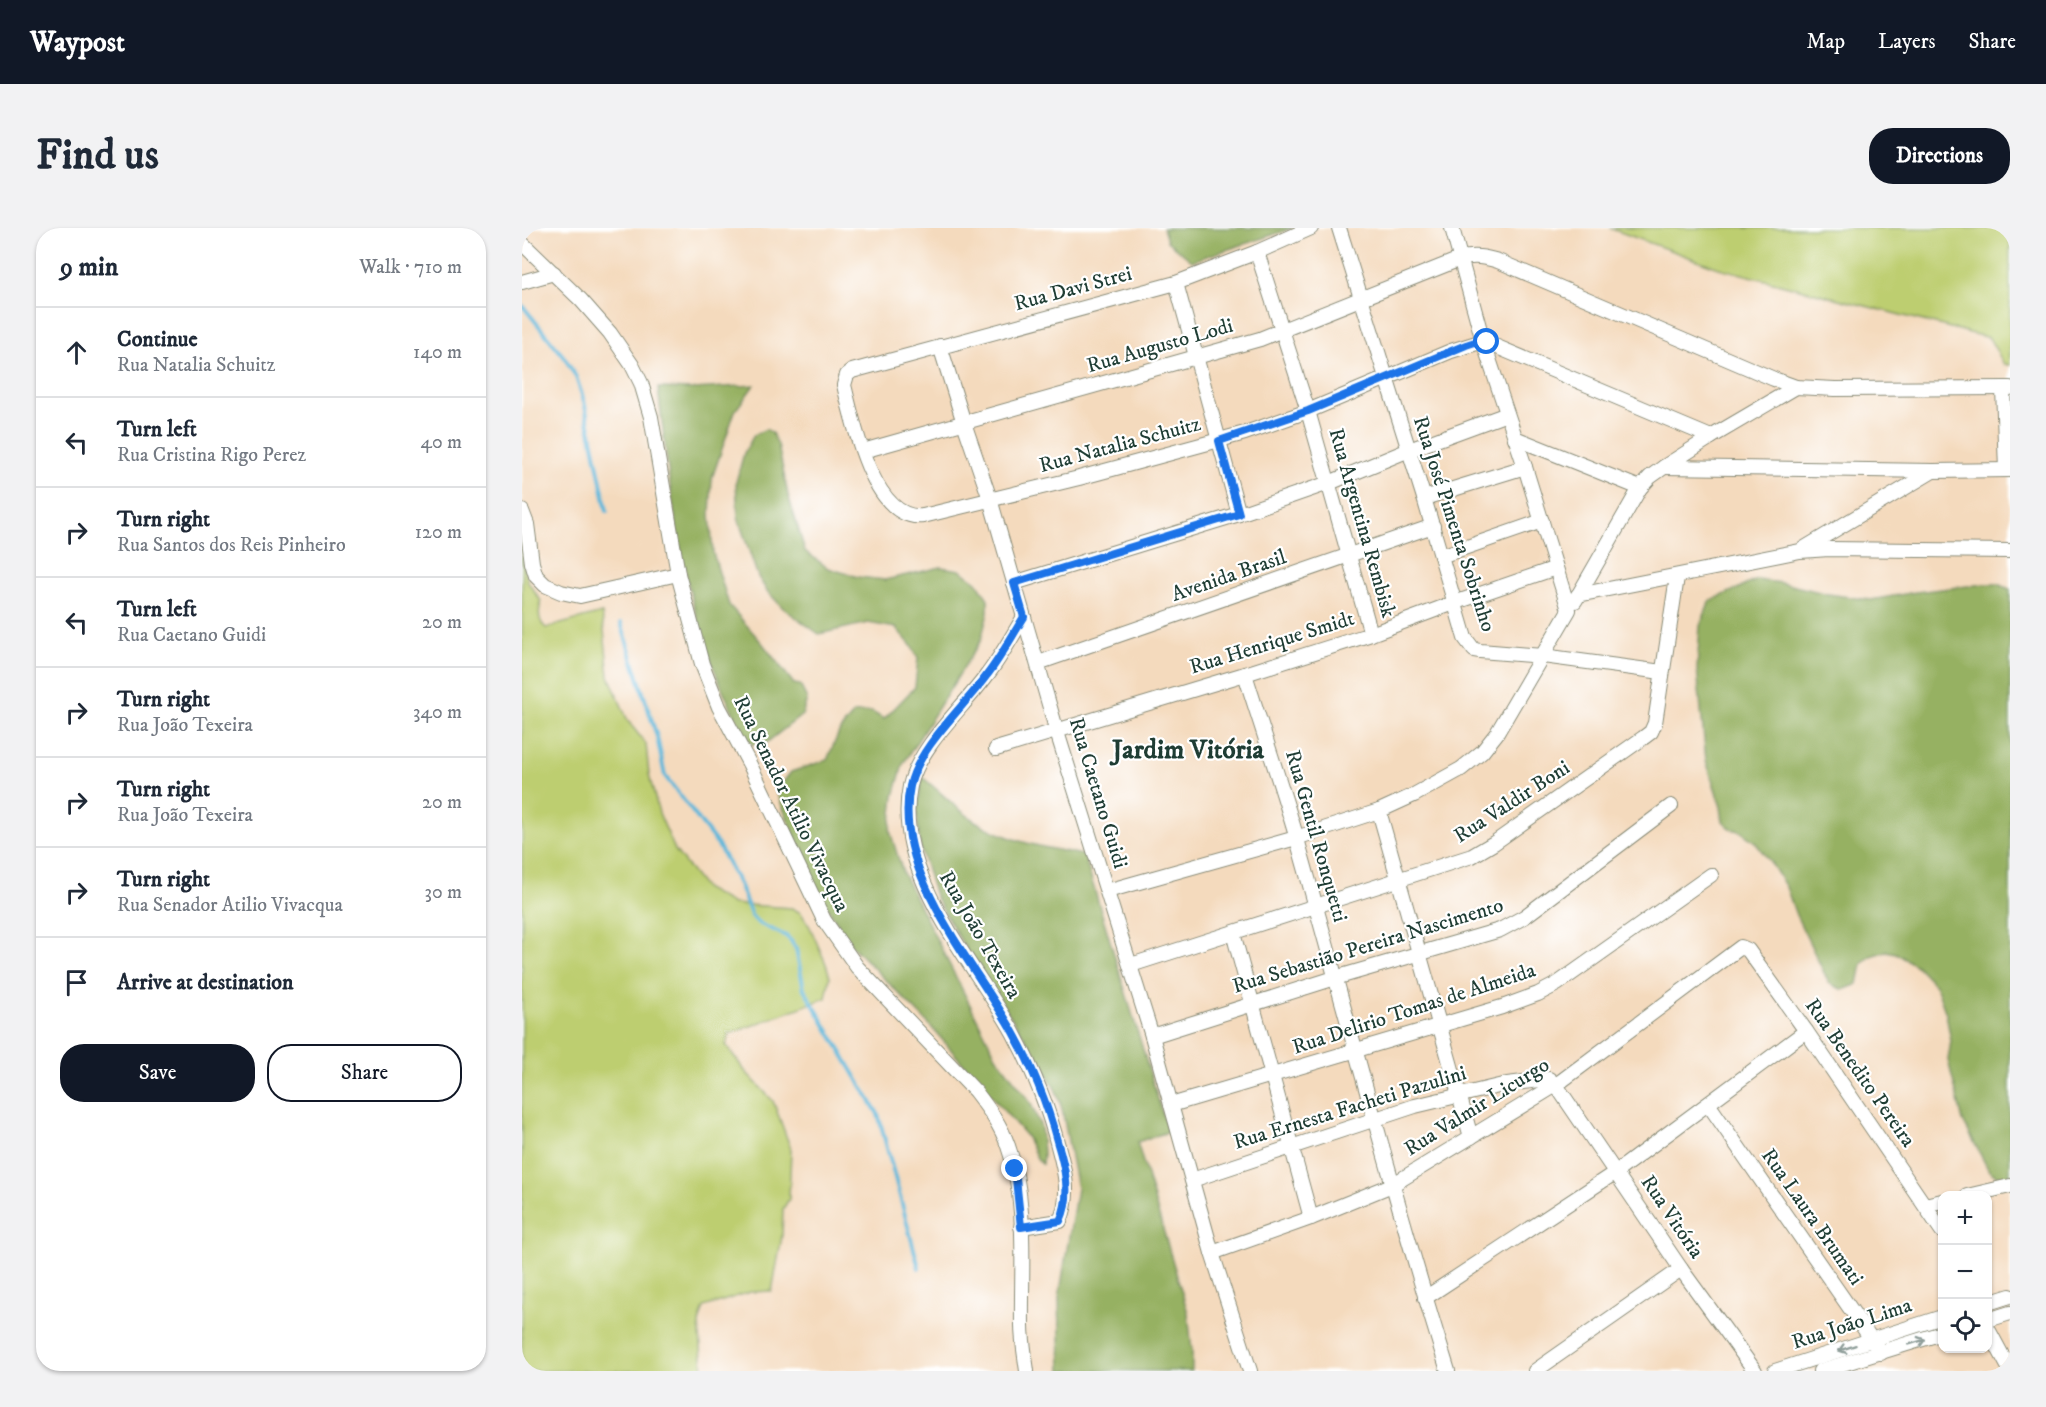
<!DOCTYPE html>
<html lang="en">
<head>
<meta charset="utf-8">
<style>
	:root { --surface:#fff; --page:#f2f2f3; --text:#1f2937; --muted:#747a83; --line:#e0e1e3; --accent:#111827 }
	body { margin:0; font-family:"IM FELL DW Pica",serif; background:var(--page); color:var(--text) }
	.controls { position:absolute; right:18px; bottom:18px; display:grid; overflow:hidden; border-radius:12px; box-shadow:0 2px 4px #0004 }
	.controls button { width:54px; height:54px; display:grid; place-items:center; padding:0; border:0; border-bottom:2px solid var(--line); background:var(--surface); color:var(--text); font:30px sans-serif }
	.stop { position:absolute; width:18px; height:18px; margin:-14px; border:4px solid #1a73e8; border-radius:50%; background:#fff }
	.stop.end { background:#1a73e8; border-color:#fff; box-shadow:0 2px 6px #0008 }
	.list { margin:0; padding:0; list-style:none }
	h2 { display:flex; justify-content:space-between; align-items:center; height:78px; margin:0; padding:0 24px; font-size:26px }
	h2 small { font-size:20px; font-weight:400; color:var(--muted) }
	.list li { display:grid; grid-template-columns:39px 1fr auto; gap:18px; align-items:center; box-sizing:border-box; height:90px; padding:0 24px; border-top:2px solid var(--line) }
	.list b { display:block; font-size:22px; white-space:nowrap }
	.list p { margin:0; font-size:20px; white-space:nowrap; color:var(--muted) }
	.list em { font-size:20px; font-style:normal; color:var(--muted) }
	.actions { display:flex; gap:12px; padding:18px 24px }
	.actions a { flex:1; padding:14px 0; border:2px solid var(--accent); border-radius:24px; text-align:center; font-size:21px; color:var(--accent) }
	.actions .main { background:var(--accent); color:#fff }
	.icon { flex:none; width:33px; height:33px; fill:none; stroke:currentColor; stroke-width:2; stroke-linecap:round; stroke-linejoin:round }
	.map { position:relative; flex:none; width:1488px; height:1143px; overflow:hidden; border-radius:24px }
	header { display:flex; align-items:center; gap:36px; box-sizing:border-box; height:84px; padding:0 30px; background:var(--accent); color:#fff }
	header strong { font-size:28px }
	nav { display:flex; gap:33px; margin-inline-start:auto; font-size:21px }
	.intro { display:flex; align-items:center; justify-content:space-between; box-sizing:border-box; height:144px; padding:0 36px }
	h1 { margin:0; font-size:42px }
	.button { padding:15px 27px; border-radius:24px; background:var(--accent); color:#fff; font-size:21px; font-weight:700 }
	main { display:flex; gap:36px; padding:0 36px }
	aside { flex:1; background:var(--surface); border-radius:24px; box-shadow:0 2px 4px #0004 }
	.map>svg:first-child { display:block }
	.green { fill:#bdce70; stroke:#6e8652; stroke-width:1.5 }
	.forest { fill:#96b162; stroke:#5a774b; stroke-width:1.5 }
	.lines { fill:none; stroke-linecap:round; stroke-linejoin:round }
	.stream { stroke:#5db7da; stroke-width:4 }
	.minor-casing { stroke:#8a8c78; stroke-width:16 }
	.minor { stroke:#fff; stroke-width:14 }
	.oneway { stroke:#8f9e9a }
	.route { stroke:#1a73e8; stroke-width:8 }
	.labels { text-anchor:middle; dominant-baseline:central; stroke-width:4.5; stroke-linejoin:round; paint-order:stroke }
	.street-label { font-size:21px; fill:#1f3d34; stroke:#fff }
	.district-label { font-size:27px; font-weight:bold; fill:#1f3d34; stroke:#fff }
</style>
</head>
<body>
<header>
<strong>Waypost</strong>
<nav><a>Map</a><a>Layers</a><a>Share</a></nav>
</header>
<div class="intro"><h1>Find us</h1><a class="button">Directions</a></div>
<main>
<aside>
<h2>9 min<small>Walk · 710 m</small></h2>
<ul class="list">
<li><svg class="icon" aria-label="ahead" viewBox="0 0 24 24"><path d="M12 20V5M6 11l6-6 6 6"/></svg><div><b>Continue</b><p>Rua Natalia Schuitz</p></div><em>140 m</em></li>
<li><svg class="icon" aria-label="left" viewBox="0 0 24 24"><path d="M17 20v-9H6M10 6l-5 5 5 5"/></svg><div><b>Turn left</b><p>Rua Cristina Rigo Perez</p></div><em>40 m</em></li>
<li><svg class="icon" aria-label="right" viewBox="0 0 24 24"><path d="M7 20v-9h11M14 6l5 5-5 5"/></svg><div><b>Turn right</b><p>Rua Santos dos Reis Pinheiro</p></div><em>120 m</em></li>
<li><svg class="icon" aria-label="left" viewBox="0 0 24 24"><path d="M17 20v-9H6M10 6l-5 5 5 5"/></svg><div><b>Turn left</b><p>Rua Caetano Guidi</p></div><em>20 m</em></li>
<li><svg class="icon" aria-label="right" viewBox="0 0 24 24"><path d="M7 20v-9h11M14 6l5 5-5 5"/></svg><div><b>Turn right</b><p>Rua João Texeira</p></div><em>340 m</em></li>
<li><svg class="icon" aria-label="right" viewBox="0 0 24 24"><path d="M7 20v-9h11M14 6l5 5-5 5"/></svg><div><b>Turn right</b><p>Rua João Texeira</p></div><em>20 m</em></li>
<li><svg class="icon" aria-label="right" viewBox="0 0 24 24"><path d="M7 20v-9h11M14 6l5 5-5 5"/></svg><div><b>Turn right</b><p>Rua Senador Atilio Vivacqua</p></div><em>30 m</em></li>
<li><svg class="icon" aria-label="arrive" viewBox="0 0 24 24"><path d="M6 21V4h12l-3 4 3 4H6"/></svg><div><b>Arrive at destination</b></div></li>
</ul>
<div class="actions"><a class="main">Save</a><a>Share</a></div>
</aside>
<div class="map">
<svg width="1488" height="1143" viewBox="0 0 1488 1143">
	<rect width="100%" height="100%" fill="#fff"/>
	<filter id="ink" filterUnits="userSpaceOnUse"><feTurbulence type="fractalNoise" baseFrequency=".0167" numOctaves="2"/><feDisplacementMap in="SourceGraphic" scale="12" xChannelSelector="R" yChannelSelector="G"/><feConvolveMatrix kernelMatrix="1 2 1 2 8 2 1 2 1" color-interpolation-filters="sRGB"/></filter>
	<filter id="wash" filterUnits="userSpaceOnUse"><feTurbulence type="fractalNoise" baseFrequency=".008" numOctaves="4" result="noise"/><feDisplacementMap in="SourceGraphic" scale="24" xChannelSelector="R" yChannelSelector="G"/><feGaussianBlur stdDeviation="1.35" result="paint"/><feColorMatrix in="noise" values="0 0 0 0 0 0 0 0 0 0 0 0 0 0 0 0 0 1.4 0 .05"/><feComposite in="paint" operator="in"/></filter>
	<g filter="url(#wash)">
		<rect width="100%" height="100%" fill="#f4dabd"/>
		<g class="green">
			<polygon points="1087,0 1488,0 1488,137 1482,136 1467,110 1197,40"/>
			<path d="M0 289 4 316 2 335 4 345 6 354 19 373C17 383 15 392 24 400L80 385 87 448 106 493 124 516 127 547 137 585 153 622 182 660 211 676 270 680 279 685 288 699 304 736 308 749 304 770 207 806 204 817 223 843 251 873 269 921 267 971 261 981 260 1008 250 1063 228 1064 182 1079 177 1095 181 1143H0Z"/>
		</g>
		<g class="forest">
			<polygon points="641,0 772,0 670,33 645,13"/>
			<path d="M232 157 213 183 190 250 188 286 191 325 207 377 241 416 272 456 278 457 285 471 280 487 244 515 228 516C163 404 151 285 136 160L172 161Z"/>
			<polygon points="244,201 250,205 256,217 266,267 283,323 306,340 336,349 363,352 419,339 438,342 455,354 466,371 466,385 459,412 381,536 372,568 368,603 381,645 474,828 508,874 519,899 521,926 520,936 516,932 504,908 404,793 330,718 296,665 254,563 269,544 305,532 318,502 332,485 350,484 362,491 393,459 396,430 388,416 374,400 346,395 297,406 261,380 245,363 236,349 216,290 214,254 222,225 232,207"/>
			<polygon points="1235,352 1260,355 1306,366 1349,372 1394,364 1463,356 1475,356 1488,361 1488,949 1481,952 1467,943 1441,893 1426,832 1429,813 1424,786 1414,758 1396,739 1374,725 1364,723 1349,728 1340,736 1336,756 1321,762 1307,755 1274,687 1264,659 1249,635 1233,614 1218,603 1209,601 1201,593 1199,579 1184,532 1175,441 1178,398 1188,373"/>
			<path d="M400 549C418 563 433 580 453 593 487 614 523 620 562 627L646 904 615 914 666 1085 670 1123V1143H539L537 1070 555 960 540 881 534 863 518 832 446 725 413 668 398 619 395 585Z"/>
		</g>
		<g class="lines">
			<g class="stream">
				<polyline points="0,77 42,129 54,149 62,173 85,283"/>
				<polyline points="99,395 135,509 143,548 196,617 218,658 229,687 236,695 264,708 269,713 274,721 282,761 356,886 397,1040"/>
			</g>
		</g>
	</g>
	<g filter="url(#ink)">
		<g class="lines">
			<g class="minor-casing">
				<g id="minor">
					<path d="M789 0 735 24 654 55 330 143 325 147 322 157C331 193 351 294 401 288L557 250 723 205 786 183 929 123 961 113 1189 209"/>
					<polyline points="817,0 902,270 943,410 952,422 958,423 1021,428 1140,444"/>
					<path d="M0 15 59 72 88 105 110 137 119 155 129 189 156 346 180 436 197 479 228 537 302 692 335 739 453 863C466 880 479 897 486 918 506 973 499 1039 500 1097 500 1112 503 1128 505 1143"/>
					<polyline points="735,24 786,183 849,406"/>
					<polyline points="0,54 32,45"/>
					<polyline points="654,55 717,286"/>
					<polyline points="418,118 442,195 468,271 535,504 630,808 690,1025 728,1143"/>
					<polyline points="1481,160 1484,242"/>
					<polyline points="993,210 1118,260"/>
					<path d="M341 223 738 111 938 31C952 27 963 29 976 33L1252 151 1274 159 1313 161 1488 160"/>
					<polyline points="1142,239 1411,243 1488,242"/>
					<polyline points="902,270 1003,239"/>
					<polyline points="0,283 5,296 10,335 14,348 23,357 39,364 58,368 156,346"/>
					<polyline points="1281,321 1411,243"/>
					<polyline points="919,328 1020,293"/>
					<polyline points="492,355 717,286 807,255 887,222 985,186"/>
					<polyline points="1056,367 1278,323 1307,321 1488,323"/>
					<polyline points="1053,373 1118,260 1128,249 1142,239 1189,209 1274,159"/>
					<polyline points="516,435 911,298"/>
					<path d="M723 446C740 501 759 556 775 611 825 788 871 967 926 1143"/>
					<polyline points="474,521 723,446 849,406 932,375 1034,340"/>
					<polyline points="857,583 949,909"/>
					<polyline points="585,663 774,610 857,583 892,567 939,541 960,524 975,505 1047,382 1003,239 961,113 930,0"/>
					<polyline points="711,705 789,990"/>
					<polyline points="609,737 950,628 972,615 1121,510 1129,504 1133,495 1155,349"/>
					<polyline points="630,808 813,750 978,702 1002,689 1149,578"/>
					<polyline points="649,877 980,779 1016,766 1035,756 1189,647"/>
					<polyline points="1187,877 1359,1125"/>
					<polyline points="670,952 893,878 985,856 1027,851 1034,857 1159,1041 1233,1143"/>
					<polyline points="1445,968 1488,958"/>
					<polyline points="1403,977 1420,973"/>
					<path d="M499 999 538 993C549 968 543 943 536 918 526 878 510 840 491 804 452 734 370 645 388 558 397 518 441 480 465 447 479 429 490 408 502 389"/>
					<polyline points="690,1025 789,990 870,957 1034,857 1219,719 1226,722 1284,803 1420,1003"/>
					<polyline points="903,1070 1094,944 1284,803"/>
					<polyline points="1466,1075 1488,1068"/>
					<polyline points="1466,1092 1488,1085"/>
					<polyline points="1466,1101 1488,1142"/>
					<polyline points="1013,1143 1159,1041"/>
					<polyline points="1253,1143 1420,1089"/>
					<polyline points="1298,1143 1420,1105"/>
				</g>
			</g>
			<use href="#minor" class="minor"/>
		</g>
		<defs><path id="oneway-shaft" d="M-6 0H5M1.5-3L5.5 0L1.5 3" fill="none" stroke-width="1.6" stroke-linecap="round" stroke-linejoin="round" transform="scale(1.5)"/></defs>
		<g class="oneway">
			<use href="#oneway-shaft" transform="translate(1395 1114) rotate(-17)"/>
			<use href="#oneway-shaft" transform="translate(1325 1120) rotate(162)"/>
		</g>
	</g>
	<g class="lines" filter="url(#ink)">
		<path class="route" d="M493 941 499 999 538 993C550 967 543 939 535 913 525 875 510 838 491 804 452 734 370 644 388 558 397 518 441 480 465 447 479 429 490 408 502 389L492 355 717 286 697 213 786 183 944 117 956 113 965 114"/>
	</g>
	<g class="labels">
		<g class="street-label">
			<text transform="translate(551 61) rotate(-15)">Rua Davi Strei</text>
			<text transform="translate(638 118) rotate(-16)">Rua Augusto Lodi</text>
			<text transform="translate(598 217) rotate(-15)">Rua Natalia Schuitz</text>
			<text transform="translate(840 295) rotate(74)">Rua Argentina Rembisk</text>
			<text transform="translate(932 296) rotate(72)">Rua José Pimenta Sobrinho</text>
			<text transform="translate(707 348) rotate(-19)">Avenida Brasil</text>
			<text transform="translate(750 415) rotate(-17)">Rua Henrique Smidt</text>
			<text transform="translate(576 565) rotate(73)">Rua Caetano Guidi</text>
			<text transform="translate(990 574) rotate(-33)">Rua Valdir Boni</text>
			<text transform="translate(269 576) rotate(64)">Rua Senador Atilio Vivacqua</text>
			<text transform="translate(794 608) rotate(74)">Rua Gentil Ronquetti</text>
			<text transform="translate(458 707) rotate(60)">Rua João Texeira</text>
			<text transform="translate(846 718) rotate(-17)">Rua Sebastião Pereira Nascimento</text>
			<text transform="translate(892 781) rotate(-18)">Rua Delirio Tomas de Almeida</text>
			<text transform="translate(1338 845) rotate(55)">Rua Benedito Pereira</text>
			<text transform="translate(955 879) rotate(-32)">Rua Valmir Licurgo</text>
			<text transform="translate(828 880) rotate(-17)">Rua Ernesta Facheti Pazulini</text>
			<text transform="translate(1150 989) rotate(56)">Rua Vitória</text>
			<text transform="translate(1290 989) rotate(55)">Rua Laura Brumati</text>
			<text transform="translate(1330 1096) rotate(-18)">Rua João Lima</text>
		</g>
		<g class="district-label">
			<text x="666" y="522">Jardim Vitória</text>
		</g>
	</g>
</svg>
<div class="controls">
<button>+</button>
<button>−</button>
<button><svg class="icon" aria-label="locate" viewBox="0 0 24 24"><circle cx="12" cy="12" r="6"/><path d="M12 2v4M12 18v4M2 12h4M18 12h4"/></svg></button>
</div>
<div class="stop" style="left:965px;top:114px"></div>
<div class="stop end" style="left:493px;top:941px"></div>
</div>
</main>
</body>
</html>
